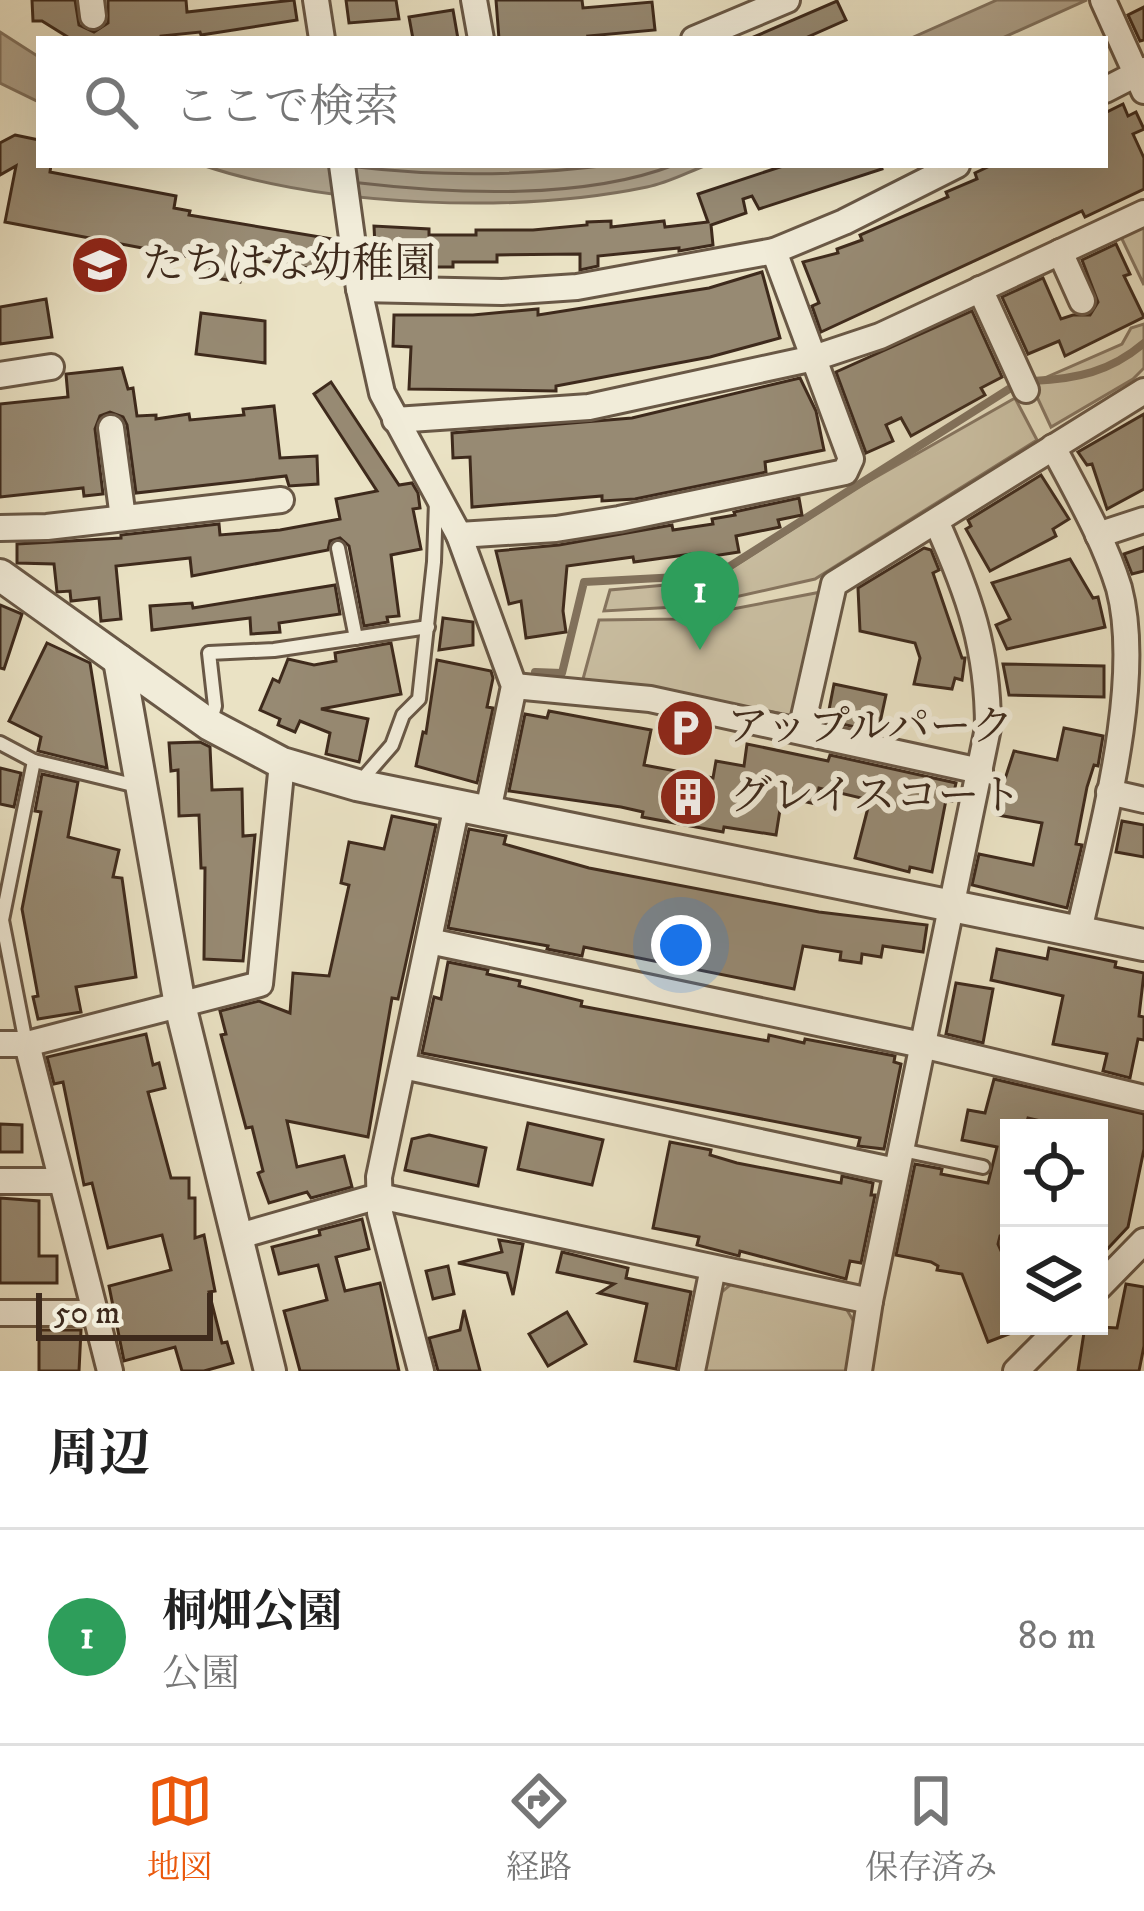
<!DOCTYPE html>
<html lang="ja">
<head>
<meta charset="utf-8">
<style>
	:root { --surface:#fff; --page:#f6f6f6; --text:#222; --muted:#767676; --line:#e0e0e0; --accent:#ea580c }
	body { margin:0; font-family:"IM FELL DW Pica","Noto Serif JP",serif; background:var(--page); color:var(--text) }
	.controls { position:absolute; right:36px; bottom:36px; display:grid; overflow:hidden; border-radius:0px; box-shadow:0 12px 48px #0002 }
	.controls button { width:108px; height:108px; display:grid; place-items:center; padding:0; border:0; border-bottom:3px solid var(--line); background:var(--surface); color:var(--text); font:60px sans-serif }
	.scale { position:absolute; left:36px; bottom:30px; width:177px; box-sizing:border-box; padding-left:12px; border:6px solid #3e2a1c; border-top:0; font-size:33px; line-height:42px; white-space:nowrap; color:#3e2a1c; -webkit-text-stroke:9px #f1ecd9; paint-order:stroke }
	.you { position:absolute; left:681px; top:945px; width:42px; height:42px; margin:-30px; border:9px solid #fff; border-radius:50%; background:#1a73e8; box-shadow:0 0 0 18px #1a73e833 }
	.badge { display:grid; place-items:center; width:78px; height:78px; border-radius:50%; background:var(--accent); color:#fff; font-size:39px; font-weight:700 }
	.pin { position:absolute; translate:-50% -99px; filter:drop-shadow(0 3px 6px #0008) }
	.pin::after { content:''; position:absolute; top:63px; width:42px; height:36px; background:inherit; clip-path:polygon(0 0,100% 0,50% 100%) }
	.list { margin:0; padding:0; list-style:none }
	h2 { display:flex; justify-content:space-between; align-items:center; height:156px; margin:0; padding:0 48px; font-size:51px }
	h2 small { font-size:39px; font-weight:400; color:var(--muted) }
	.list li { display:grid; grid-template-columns:78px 1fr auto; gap:36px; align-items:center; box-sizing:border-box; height:216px; padding:0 48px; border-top:3px solid var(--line) }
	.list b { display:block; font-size:45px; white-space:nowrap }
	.list p { margin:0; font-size:39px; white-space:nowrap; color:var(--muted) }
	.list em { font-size:39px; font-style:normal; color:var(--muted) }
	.icon { flex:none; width:66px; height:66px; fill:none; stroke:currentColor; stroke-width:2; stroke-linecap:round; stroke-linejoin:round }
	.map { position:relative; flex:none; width:1144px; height:1371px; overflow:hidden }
	.search { position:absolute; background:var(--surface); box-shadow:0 12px 48px #0002; left:36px; right:36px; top:36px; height:132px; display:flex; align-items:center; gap:30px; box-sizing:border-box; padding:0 42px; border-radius:0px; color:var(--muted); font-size:45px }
	.sheet { height:372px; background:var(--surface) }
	nav { display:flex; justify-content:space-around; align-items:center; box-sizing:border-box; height:168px; border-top:3px solid var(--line); background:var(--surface); font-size:33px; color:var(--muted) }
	nav a { display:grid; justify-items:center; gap:6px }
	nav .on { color:var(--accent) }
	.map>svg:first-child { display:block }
	.green { fill:#cdc3a7; stroke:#867662; stroke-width:3 }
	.water { fill:#b0a38b; stroke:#82735f; stroke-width:3 }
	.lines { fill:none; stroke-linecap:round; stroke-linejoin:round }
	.shore { stroke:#776654; stroke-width:3 }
	.stream { stroke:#82735f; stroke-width:8 }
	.building { fill:#978a73; stroke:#3e2a1c; stroke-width:3 }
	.service-casing { stroke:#695846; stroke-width:18 }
	.minor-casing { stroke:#695846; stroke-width:30 }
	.tertiary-casing { stroke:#695846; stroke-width:36 }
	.service { stroke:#f1ecd9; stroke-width:12 }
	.minor { stroke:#f1ecd9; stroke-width:24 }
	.tertiary { stroke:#f1ecd9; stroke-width:30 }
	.labels { text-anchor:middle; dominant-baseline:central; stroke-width:12; stroke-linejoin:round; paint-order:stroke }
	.poi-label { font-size:42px; fill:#3e2a1c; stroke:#f1ecd9; text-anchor:start }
</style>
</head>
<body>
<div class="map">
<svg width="1144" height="1371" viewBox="0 0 1144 1371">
	<rect width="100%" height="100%" fill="#eae2c4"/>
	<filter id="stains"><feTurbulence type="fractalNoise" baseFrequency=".00167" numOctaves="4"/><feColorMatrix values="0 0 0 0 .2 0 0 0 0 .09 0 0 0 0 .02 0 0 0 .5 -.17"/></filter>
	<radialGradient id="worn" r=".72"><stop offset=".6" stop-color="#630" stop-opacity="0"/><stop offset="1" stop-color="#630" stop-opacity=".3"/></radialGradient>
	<g class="green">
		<polygon points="1144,226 1144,285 1121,237"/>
		<polygon points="1144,324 1144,368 1133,379 1051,427 1031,384 1122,344 1131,328"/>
		<polygon points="1015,398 1037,440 815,579 695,606 604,611 610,590 711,581 855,489"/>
		<polygon points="821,592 795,716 583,679 599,620 680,619"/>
		<polygon points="735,1281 843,1303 854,1322 846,1371 703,1371 719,1294"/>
	</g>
	<g class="water">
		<polygon points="997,0 1087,0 1000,39 909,39"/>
		<polygon points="0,32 39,57 39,102 0,83"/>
		<path d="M202 165H707C688 172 668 183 647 187 517 214 327 207 202 165Z"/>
	</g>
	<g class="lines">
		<g class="shore">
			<path d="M357 167C443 177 524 176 609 165"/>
			<path d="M360 183C454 194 584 200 674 165"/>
		</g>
		<g class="stream">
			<path d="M1033 381C1076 379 1110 372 1144 343"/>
			<polyline points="535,672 562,673 584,582 716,575 1009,389"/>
		</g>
	</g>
	<g class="building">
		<polygon points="32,0 75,0 79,25 94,32 108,23 108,0 186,0 187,12 294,0 297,20 201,35 200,32 161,36 161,39 71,39 42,21 33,21"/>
		<polygon points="346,0 396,0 399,19 349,23"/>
		<polygon points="496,0 582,0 583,8 652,2 655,30 588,36 589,39 499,39"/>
		<polygon points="837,1 846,20 803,39 749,39"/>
		<polygon points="1144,7 1144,40 1140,41 1128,15"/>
		<polygon points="453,10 458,39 413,39 409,17"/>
		<polygon points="1123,104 1128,116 1136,112 1144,129 1133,134 1144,158 1144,189 1085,217 1082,211 821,332 812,306 819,303 803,262 838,253 837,249 862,240 860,235 948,197 946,192 977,179 975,173 992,165 1105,165 1105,113"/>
		<polygon points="15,135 39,140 39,165 51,165 50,172 176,196 174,208 190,211 189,215 332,239 327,271 245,258 240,282 209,277 211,261 5,222 16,166 0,175 0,143"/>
		<polygon points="786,165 881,165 882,169 759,209 752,196 743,199 746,213 711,225 713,245 679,251 679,248 598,256 598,266 580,270 580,254 497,255 497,262 453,262 453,267 376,267 374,226 429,229 429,235 476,235 476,230 533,230 587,225 587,222 611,221 611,227 664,221 665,227 708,222 698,194"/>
		<polygon points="1116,244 1130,274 1124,276 1144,317 1065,356 1059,341 1028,354 1002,297 1043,278 1061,319 1073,315 1090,315 1098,302 1082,260"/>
		<polygon points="762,272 780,338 710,357 556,386 556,391 409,389 411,347 393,346 394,315 473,315 538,309 538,315 709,288"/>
		<polygon points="46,299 52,337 0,344 0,307"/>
		<polygon points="972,311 1002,377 981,388 985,395 911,436 901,418 886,425 893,441 866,453 836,372"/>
		<polygon points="201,313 265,321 265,363 196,354"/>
		<polygon points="122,368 128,389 133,388 137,416 156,415 156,419 189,414 190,420 244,415 243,409 274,406 280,458 317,456 318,484 289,486 286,476 136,493 127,425 123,417 110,412 100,416 95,429 103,494 84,496 83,488 0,497 0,404 68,397 66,374"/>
		<polygon points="800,378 816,411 824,450 765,462 766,472 635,499 602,501 602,496 472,507 470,457 453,458 452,433 632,418"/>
		<polygon points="331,382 399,485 412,483 418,493 420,508 413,509 421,549 391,555 399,616 387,617 388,622 364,626 349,546 340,538 330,541 328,550 192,576 190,558 116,566 121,619 101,621 99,598 71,601 70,591 57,592 54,564 17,563 17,544 121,538 121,535 219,524 220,535 280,530 340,519 336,499 377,491 314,394"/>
		<polygon points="1144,414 1144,489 1107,509 1092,464 1087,465 1078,452"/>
		<polygon points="1041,475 1069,519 1053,529 1056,536 990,571 966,529 971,526 968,520"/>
		<polygon points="799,498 802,515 778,520 780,527 736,536 739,552 713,556 714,561 693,564 692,554 634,562 633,557 567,566 563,611 566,632 526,638 521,601 509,604 496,551 559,545 672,525 673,530 713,524 712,519 735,515 734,512"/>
		<polygon points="1144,547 1144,571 1132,574 1124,554"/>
		<polygon points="924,548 931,550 939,570 933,573 962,658 965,658 962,680 955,678 952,689 914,684 920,658 915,643 860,631 858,588"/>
		<polygon points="1070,559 1093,598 1098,597 1105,627 1007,649 996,625 1010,619 992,583"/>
		<polygon points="335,585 340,614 279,623 280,632 251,634 250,618 152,630 150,606 192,603 193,608"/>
		<polygon points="0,605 22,614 4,669 0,668"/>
		<polygon points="443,618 473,622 473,645 439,650"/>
		<polygon points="47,643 90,663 107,768 38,751 41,737 9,721"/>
		<polygon points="391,643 401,694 321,709 368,719 359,762 326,754 330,733 300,721 295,732 278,725 280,719 260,710 273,679 279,682 288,659 314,665 336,661 335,653"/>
		<polygon points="437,660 491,671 493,678 487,707 493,708 477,783 416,766 423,732 426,733"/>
		<polygon points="1003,664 1104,666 1104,697 1009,695"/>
		<polygon points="834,684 886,695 878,732 837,723 839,717 828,715"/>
		<polygon points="549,711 651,730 644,765 713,778 716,761 744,766 747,744 828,761 830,755 956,783 952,801 946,800 932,872 910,867 909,872 855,858 870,800 819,788 816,804 782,797 776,835 724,827 723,832 642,817 643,812 621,807 509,791 525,714 547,718"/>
		<polygon points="1064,728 1103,736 1098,766 1094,765 1087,787 1076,844 1082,845 1067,908 972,885 979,854 1033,865 1042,823 998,815 1004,782 1014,751 1057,760"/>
		<polygon points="200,742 210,747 212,790 242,789 243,836 255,835 243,961 204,959 205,868 201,868 199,815 179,816 178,770 171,771 169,743"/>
		<polygon points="0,768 21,773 14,807 0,804"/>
		<polygon points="42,774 78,782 68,837 119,850 113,877 122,878 136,977 76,987 81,1012 38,1019 33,997 38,996 22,909 41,812 35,811"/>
		<polygon points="392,816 436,825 398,999 392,998 368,1137 287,1121 297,1167 344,1156 352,1187 311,1198 307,1192 269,1203 258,1173 263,1171 252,1127 246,1128 221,1035 226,1034 220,1011 259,1001 290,1013 293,973 329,976 349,885 341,883 349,842 384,849"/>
		<polygon points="1122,821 1144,825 1144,857 1116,852"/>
		<polygon points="469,829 506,836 504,844 589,868 819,912 927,925 923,952 883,946 881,957 862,954 861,963 840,960 841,952 803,946 794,989 584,947 582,956 547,949 548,946 448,928"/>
		<polygon points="1049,948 1116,962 1115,967 1144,973 1139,1016 1144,1017 1144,1040 1138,1039 1130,1078 1103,1071 1107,1054 1053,1044 1063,996 991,980 997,949 1047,959"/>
		<polygon points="448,962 488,970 487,974 520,981 519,986 582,1001 581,1006 768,1041 769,1035 804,1043 805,1039 895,1056 894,1062 901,1064 884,1149 858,1146 860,1138 422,1053 434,997 441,999"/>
		<polygon points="956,983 993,989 983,1043 946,1034"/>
		<polygon points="146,1034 153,1065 159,1063 165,1088 148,1092 171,1178 189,1178 189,1198 195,1198 195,1238 204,1235 215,1291 209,1292 222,1343 227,1342 233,1363 204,1371 182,1371 175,1347 124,1361 109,1286 171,1270 162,1235 108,1248 92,1183 84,1185 63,1082 54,1084 47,1057"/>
		<polygon points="994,1079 1144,1114 1144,1149 1128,1227 1099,1258 1099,1128 1071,1128 1028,1118 1025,1128 1009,1128 1009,1233 1000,1236 998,1244 1002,1253 1009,1255 1009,1334 988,1342 962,1274 937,1270 938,1266 931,1262 896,1255 915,1164 942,1169 941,1174 988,1183 997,1147 962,1140 968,1110 985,1113"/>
		<polygon points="528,1123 603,1140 592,1185 518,1169"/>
		<polygon points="0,1124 22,1125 22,1152 0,1152"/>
		<polygon points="429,1135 486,1148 478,1186 405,1170 412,1139"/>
		<polygon points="670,1142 711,1150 710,1155 737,1163 841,1183 842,1176 873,1183 871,1195 875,1195 861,1263 850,1261 846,1279 740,1251 739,1256 697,1245 699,1237 653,1228"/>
		<polygon points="0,1198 39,1201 39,1256 57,1256 57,1283 0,1283"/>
		<polygon points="362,1219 369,1249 336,1257 345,1291 380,1283 399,1371 300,1371 284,1311 327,1300 318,1265 279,1274 272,1247 320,1235 319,1230"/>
		<polygon points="499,1240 523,1244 513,1295 507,1273 458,1263 502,1252"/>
		<polygon points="562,1252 628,1268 626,1278 691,1292 676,1369 635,1361 647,1304 599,1293 614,1284 557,1272"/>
		<polygon points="448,1266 454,1294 433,1299 426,1271"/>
		<polygon points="1126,1284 1144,1287 1144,1346 1139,1371 1078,1371 1085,1326 1117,1328"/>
		<polygon points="464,1310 480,1371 438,1371 429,1338 460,1330"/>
		<polygon points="567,1312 586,1344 548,1366 529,1334"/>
		<polygon points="39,1330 81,1330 79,1371 39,1371"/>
	</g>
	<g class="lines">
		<g class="service-casing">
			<g id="service">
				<polyline points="338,548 356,638"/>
				<polyline points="210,724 215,706 209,653 274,650 428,627"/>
				<polyline points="0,743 34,761 137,786"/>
				<polyline points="359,783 392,745 403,715 419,699 434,562 436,501"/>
				<polyline points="26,1043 2,920 34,761"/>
				<polyline points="902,1150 983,1167"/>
				<polyline points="1008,1243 1009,1245"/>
			</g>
		</g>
		<g class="minor-casing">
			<g id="minor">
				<polyline points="91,0 93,16"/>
				<polyline points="316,0 322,39"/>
				<polyline points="474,0 481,39"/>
				<polyline points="1103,0 1144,91"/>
				<polyline points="694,39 787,0"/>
				<polyline points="1105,90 1144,70"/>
				<polyline points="342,165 359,289 382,393 459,535 514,686 488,811"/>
				<polyline points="1060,252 1082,301"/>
				<polyline points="359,289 502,292 577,287 774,251 844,222 957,165"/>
				<polyline points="980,289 1026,390"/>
				<polyline points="0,375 51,367"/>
				<polyline points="395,420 589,407 814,358 880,336 1144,213"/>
				<polyline points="111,428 123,518"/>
				<path d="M1053 447C1077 493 1104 539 1119 588 1144 683 1100 835 1079 931"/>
				<polyline points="0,528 47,527 281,500"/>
				<polyline points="459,535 556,529 619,519 845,472 851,459 774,251"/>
				<polyline points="1098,535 1144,520"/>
				<polyline points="514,686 650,699 980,771"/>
				<polyline points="801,730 834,584 1144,391"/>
				<polyline points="1109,792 1144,800"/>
				<polyline points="429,941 922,1045 1144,1098"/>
				<polyline points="0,1044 27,1044 260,984 282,763"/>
				<polyline points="27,1044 110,1371"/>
				<polyline points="403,1066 896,1171"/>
				<polyline points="0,1181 61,1181"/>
				<polyline points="236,1237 379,1196 870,1301"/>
				<polyline points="1099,1287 1144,1241"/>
				<polyline points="0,1313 95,1313"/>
				<polyline points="421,1371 380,1213 379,1177 457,805"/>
				<polyline points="692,1371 713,1268"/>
				<path d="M859 1371 870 1301 988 728C988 648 969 595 937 523"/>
				<polyline points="1016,1371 1061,1326"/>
			</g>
		</g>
		<g class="tertiary-casing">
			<g id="tertiary">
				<polyline points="0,575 210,725 282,763 357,785 1144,945"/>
				<polyline points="119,660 180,1005 270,1371"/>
			</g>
		</g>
		<use href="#service" class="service"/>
		<use href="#minor" class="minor"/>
		<use href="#tertiary" class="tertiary"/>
	</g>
	<defs>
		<g id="school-disc" transform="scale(3)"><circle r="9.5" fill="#8f2418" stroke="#f1ecd9"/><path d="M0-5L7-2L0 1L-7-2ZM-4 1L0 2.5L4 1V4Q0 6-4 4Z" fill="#fff"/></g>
		<g id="parking-disc" transform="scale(3)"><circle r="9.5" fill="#8f2418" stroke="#f1ecd9"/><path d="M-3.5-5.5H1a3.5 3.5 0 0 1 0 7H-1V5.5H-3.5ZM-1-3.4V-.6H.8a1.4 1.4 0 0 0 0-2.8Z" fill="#fff"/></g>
		<g id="building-disc" transform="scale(3)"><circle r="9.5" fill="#8f2418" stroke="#f1ecd9"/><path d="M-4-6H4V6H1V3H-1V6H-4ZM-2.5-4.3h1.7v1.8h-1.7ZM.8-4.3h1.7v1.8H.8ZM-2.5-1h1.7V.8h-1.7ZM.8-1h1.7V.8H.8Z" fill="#fff"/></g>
	</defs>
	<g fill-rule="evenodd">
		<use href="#school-disc" x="100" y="265"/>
		<use href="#parking-disc" x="685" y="728"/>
		<use href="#building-disc" x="688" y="797"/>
	</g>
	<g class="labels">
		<g class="poi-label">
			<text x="142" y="265">たちはな幼稚園</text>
			<text x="727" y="728">アップルパーク</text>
			<text x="730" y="797">グレイスコート</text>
		</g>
	</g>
	<rect width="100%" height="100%" filter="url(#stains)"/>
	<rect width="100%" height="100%" fill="url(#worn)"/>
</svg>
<div class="controls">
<button><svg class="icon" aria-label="locate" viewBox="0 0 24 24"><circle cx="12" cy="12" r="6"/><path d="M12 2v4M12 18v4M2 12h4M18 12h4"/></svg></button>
<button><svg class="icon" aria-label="layers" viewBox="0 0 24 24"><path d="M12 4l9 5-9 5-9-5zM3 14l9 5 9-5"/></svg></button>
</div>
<div class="scale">50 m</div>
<div class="you"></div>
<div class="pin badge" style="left:700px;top:650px;background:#2e9e5b">1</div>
<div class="search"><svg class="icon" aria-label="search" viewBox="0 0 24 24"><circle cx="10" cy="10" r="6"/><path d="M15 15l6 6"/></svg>ここで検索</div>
</div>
<section class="sheet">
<h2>周辺<small></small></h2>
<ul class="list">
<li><span class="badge" style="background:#2e9e5b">1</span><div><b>桐畑公園</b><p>公園</p></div><em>80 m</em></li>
</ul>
</section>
<nav>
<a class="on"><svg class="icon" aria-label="map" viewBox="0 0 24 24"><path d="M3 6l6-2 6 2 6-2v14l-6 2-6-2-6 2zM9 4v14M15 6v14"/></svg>地図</a>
<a><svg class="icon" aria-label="directions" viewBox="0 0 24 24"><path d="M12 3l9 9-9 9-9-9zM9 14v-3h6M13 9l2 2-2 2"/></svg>経路</a>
<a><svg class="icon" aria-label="saved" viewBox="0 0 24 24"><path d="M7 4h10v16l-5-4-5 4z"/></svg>保存済み</a>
</nav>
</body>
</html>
